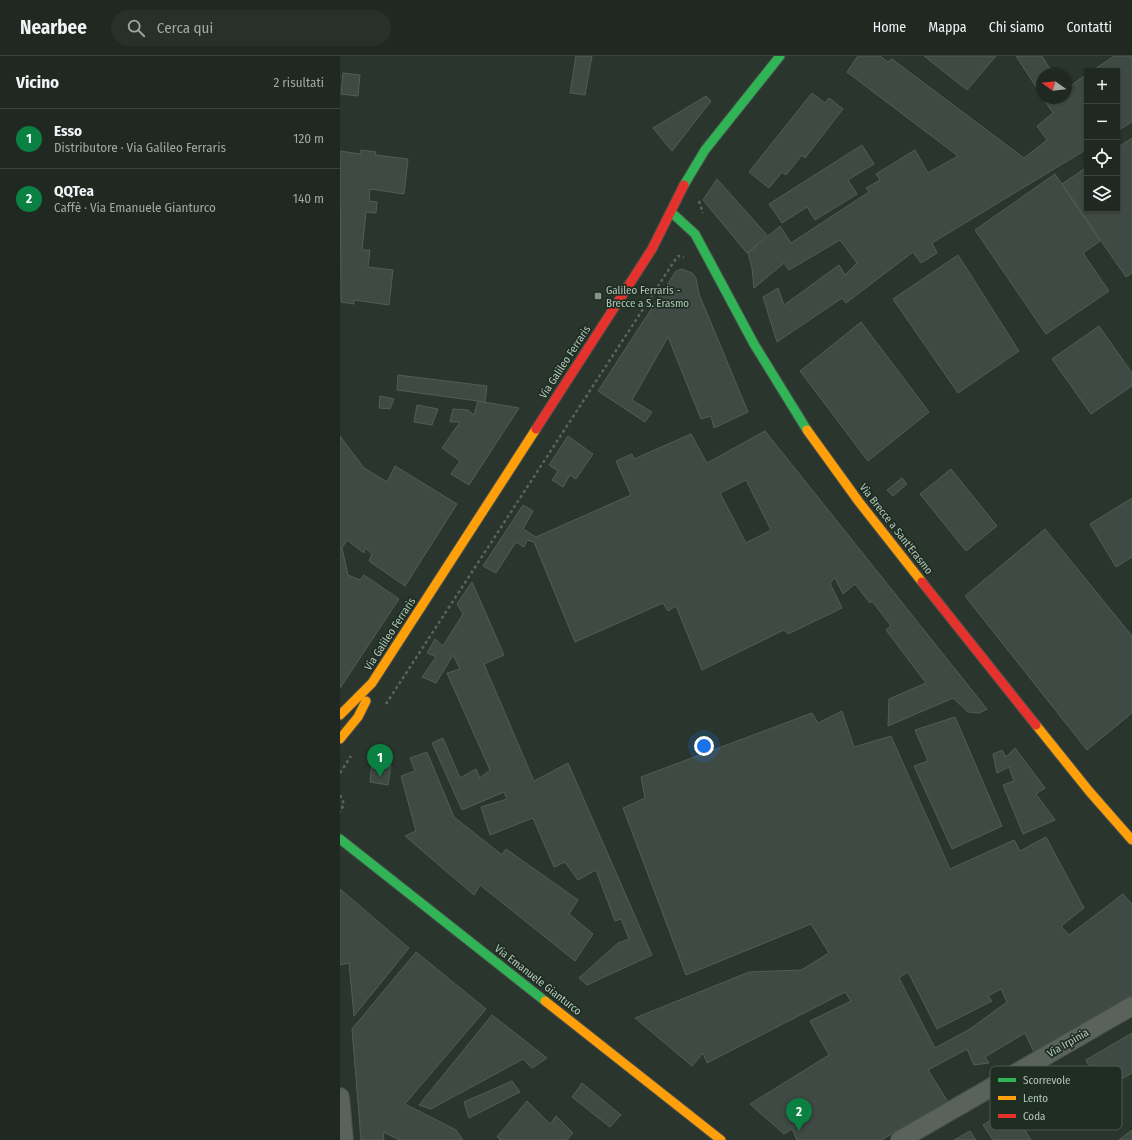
<!DOCTYPE html>
<html lang="it">
<head>
<meta charset="utf-8">
<style>
	:root { --surface:#202822; --page:#28302a; --text:#f1f3f6; --muted:#a2a6a5; --line:#3d4440; --accent:#0b8043 }
	body { margin:0; font-family:"Fira Sans Condensed",sans-serif; background:var(--page); color:var(--text) }
	.controls { position:absolute; right:12px; top:12px; display:grid; overflow:hidden; border-radius:0px; box-shadow:0 1px 3px #0004 }
	.controls button { width:36px; height:36px; display:grid; place-items:center; padding:0; border:0; border-bottom:1px solid var(--line); background:var(--surface); color:var(--text); font:20px sans-serif }
	.compass { position:absolute; left:696px; top:12px; width:36px; height:36px; border-radius:50%; background:var(--surface); box-shadow:0 1px 3px #0004; rotate:285deg }
	.you { position:absolute; left:364px; top:690px; width:14px; height:14px; margin:-10px; border:3px solid #fff; border-radius:50%; background:#1a73e8; box-shadow:0 0 0 6px #1a73e833 }
	.badge { display:grid; place-items:center; width:26px; height:26px; border-radius:50%; background:var(--accent); color:#fff; font-size:13px; font-weight:700 }
	.pin { position:absolute; translate:-50% -33px; filter:drop-shadow(0 1px 2px #0008) }
	.pin::after { content:''; position:absolute; top:21px; width:14px; height:12px; background:inherit; clip-path:polygon(0 0,100% 0,50% 100%) }
	.list { margin:0; padding:0; list-style:none }
	h2 { display:flex; justify-content:space-between; align-items:center; height:52px; margin:0; padding:0 16px; font-size:17px }
	h2 small { font-size:13px; font-weight:400; color:var(--muted) }
	.list li { display:grid; grid-template-columns:26px 1fr auto; gap:12px; align-items:center; box-sizing:border-box; height:60px; padding:0 16px; border-top:1px solid var(--line) }
	.list b { display:block; font-size:15px; white-space:nowrap }
	.list p { margin:0; font-size:13px; white-space:nowrap; color:var(--muted) }
	.list em { font-size:13px; font-style:normal; color:var(--muted) }
	.icon { flex:none; width:22px; height:22px; fill:none; stroke:currentColor; stroke-width:2; stroke-linecap:round; stroke-linejoin:round }
	.map { position:relative; flex:none; width:792px; height:1084px; overflow:hidden }
	header { display:flex; align-items:center; gap:24px; box-sizing:border-box; height:56px; padding:0 20px; background:var(--surface); border-bottom:1px solid var(--line) }
	header strong { font-size:19px }
	nav { display:flex; gap:22px; margin-inline-start:auto; font-size:14px }
	.search { width:280px; height:36px; background:var(--page); display:flex; align-items:center; gap:10px; box-sizing:border-box; padding:0 14px; border-radius:22px; color:var(--muted); font-size:15px }
	main { display:flex }
	aside { flex:1; background:var(--surface) }
	.map>svg:first-child { display:block }
	.building { fill:#404a44; stroke:#515d55; fill-rule:evenodd }
	.lines { fill:none; stroke-linecap:round; stroke-linejoin:round }
	.street-casing { stroke:#474f49; stroke-width:20 }
	.fast-casing { stroke:#474f49; stroke-width:11 }
	.slow-casing { stroke:#474f49; stroke-width:11 }
	.jam-casing { stroke:#474f49; stroke-width:11 }
	.path { stroke:#5b645d; stroke-width:2.5; stroke-dasharray:3 3; stroke-linecap:butt }
	.street { stroke:#59625b; stroke-width:18 }
	.fast { stroke:#30b455; stroke-width:9 }
	.slow { stroke:#ff9f0a; stroke-width:9 }
	.jam { stroke:#e5322d; stroke-width:9 }
	.poi-dot { fill:#849388; stroke:#1e2e22; stroke-width:1.5 }
	.labels { text-anchor:middle; dominant-baseline:central; stroke-width:3.5; stroke-linejoin:round; paint-order:stroke }
	.poi-label { font-size:11px; fill:#b4c5b9; stroke:#1e2e22; text-anchor:start }
	.street-label { font-size:11px; fill:#b4c5b9; stroke:#1e2e22 }
	.key { fill:#1e2e22; stroke:#4b5b4f; stroke-width:1 }
	.key-label { font-size:11px; fill:#b4c5b9 }
</style>
</head>
<body>
<header>
<strong>Nearbee</strong>
<div class="search"><svg class="icon" aria-label="search" viewBox="0 0 24 24"><circle cx="10" cy="10" r="6"/><path d="M15 15l6 6"/></svg>Cerca qui</div>
<nav><a>Home</a><a>Mappa</a><a>Chi siamo</a><a>Contatti</a></nav>
</header>
<main>
<aside>
<h2>Vicino<small>2 risultati</small></h2>
<ul class="list">
<li><span class="badge">1</span><div><b>Esso</b><p>Distributore · Via Galileo Ferraris</p></div><em>120 m</em></li>
<li><span class="badge">2</span><div><b>QQTea</b><p>Caffè · Via Emanuele Gianturco</p></div><em>140 m</em></li>
</ul>
</aside>
<div class="map">
<svg width="792" height="1084" viewBox="0 0 792 1084">
	<rect width="100%" height="100%" fill="#2a352d"/>
	<g class="building">
		<polygon points="236,0 252,0 245,39 230,37"/>
		<polygon points="518,0 540,0 548,6 552,3 684,102 707,84 697,70 713,57 703,42 726,42 726,33 747,18 747,93 592,187 597,197 581,207 573,196 506,247 502,242 437,286 423,241 438,232 444,249 499,209 505,219 517,207 500,184 449,214 444,207 414,232 412,212 408,197 440,170 451,187 529,136 526,132 540,124 536,118 575,94 588,117 618,100 507,16"/>
		<polygon points="584,0 656,0 627,34"/>
		<polygon points="676,0 702,0 713,18 702,18 702,40"/>
		<polygon points="774,0 792,0 792,66 777,75 777,15 752,15"/>
		<polygon points="3,17 20,19 18,40 1,38"/>
		<polygon points="472,37 485,47 489,42 503,53 465,102 462,99 446,119 442,116 429,132 409,116"/>
		<polygon points="366,40 371,45 332,95 313,72"/>
		<polygon points="792,82 792,217 786,221 722,128 747,111 747,153 777,153 777,92"/>
		<polygon points="522,89 534,108 508,124 517,138 475,164 467,151 442,167 429,148"/>
		<polygon points="21,94 36,96 35,99 68,103 64,138 30,133 29,145 37,146 36,157 26,156 22,194 30,194 28,211 53,214 49,249 14,244 14,248 1,246 0,95 20,98"/>
		<polygon points="715,118 760,185 743,197 769,235 706,278 635,174"/>
		<polygon points="377,123 427,179 407,197 363,144"/>
		<polygon points="618,199 679,295 618,337 553,243"/>
		<polygon points="342,213 352,217 356,222 359,238 408,356 374,372 371,360 361,363 328,281 292,344 312,356 305,366 258,335 336,215"/>
		<polygon points="521,266 589,356 528,405 460,315"/>
		<polygon points="759,270 792,317 792,330 751,358 712,303"/>
		<polygon points="58,319 147,330 145,346 57,334"/>
		<polygon points="40,340 54,343 50,353 39,352"/>
		<polygon points="138,345 179,352 129,429 111,418 120,405 102,392 120,366 110,366 113,353 128,354 134,359"/>
		<polygon points="77,349 98,353 92,369 74,366"/>
		<path d="M425 375 647 653 639 657 628 656 613 642 548 670 549 643 586 627 546 574 551 570 532 545 530 547 515 528 503 538 495 522 490 527 502 552 448 578 444 574 362 614 336 550 328 555 323 547 235 586 194 486 187 484 184 491 176 486 156 517 143 510 183 449 193 455 183 473 196 481 291 439 276 405 292 398 294 403 351 378 367 407ZM406 424 431 474 406 487 380 437Z"/>
		<polygon points="0,380 24,412 47,426 55,410 117,448 65,530 29,505 32,498 25,492 24,497 7,484 2,492 8,519 20,524 24,519 59,543 0,632"/>
		<polygon points="228,380 253,398 236,423 230,419 223,431 212,424 218,415 209,409"/>
		<polygon points="611,413 657,470 626,495 580,438"/>
		<polygon points="562,422 567,428 553,440 547,434"/>
		<polygon points="792,442 792,501 776,511 750,468"/>
		<polygon points="705,473 792,580 792,657 747,694 625,540"/>
		<polygon points="132,526 164,599 144,608 194,725 228,707 312,899 247,929 239,922 278,887 289,883 281,863 275,865 256,814 238,824 225,806 214,811 193,762 150,779 141,751 167,743 164,736 122,754 92,687 103,682 120,722 136,713 140,722 150,714 107,617 120,613 113,599 96,627 82,621 96,601 87,597 95,583 103,590 123,558 117,548"/>
		<path d="M502 655 514 691 551 680 610 813 674 784 680 795 706 781 744 852 721 870 729 879 783 838 792 848V940L694 996 685 977 645 1001 649 1007 634 1009 627 993 588 1014 608 1046 541 1084H457L452 1073 444 1078 410 1048 489 999 470 965 511 945 505 936 367 1007 363 997 352 1010 295 962 409 916 461 914 489 897 471 868 346 919 283 752 305 742 301 721 472 657 478 667ZM568 916 597 973 652 945 648 940 661 933 667 946 630 973 595 992 559 922Z"/>
		<polygon points="615,661 662,770 612,793 574,710 588,705 575,674"/>
		<polygon points="675,692 705,732 696,738 715,764 683,778 663,729 674,725 669,711 657,717 653,698 662,694 666,701"/>
		<polygon points="87,696 114,761 162,799 166,793 238,844 229,858 253,878 235,905 140,829 134,839 65,780 76,775 61,720 75,715 70,702"/>
		<polygon points="32,706 51,709 48,729 30,726"/>
		<polygon points="0,833 69,892 14,960 9,907 0,909"/>
		<polygon points="76,896 146,953 65,1048 116,1074 123,1084 60,1084 43,1076 44,1084 21,1084 12,973"/>
		<polygon points="152,959 207,1002 192,1012 183,1003 91,1053 79,1049"/>
		<polygon points="792,977 792,1017 761,1035 746,1004"/>
		<polygon points="172,1025 180,1036 129,1062 124,1046"/>
		<polygon points="242,1027 281,1059 270,1071 232,1041"/>
		<polygon points="187,1045 210,1068 216,1060 233,1077 227,1084 159,1084 161,1083 157,1081"/>
		<polygon points="671,1052 691,1084 653,1084 643,1069"/>
		<polygon points="792,1074 792,1084 779,1084"/>
		<polygon points="630,1075 636,1084 614,1084"/>
	</g>
	<g class="lines">
		<g class="street-casing">
			<g id="street">
				<polyline points="0,1041 4,1084"/>
				<polyline points="560,1084 792,950"/>
			</g>
		</g>
		<g class="fast-casing">
			<g id="fast">
				<polyline points="344,129 365,94 440,0"/>
				<polyline points="331,156 355,178 414,288 467,374"/>
				<polyline points="0,783 205,945"/>
			</g>
		</g>
		<g class="slow-casing">
			<g id="slow">
				<polyline points="467,374 519,446 582,526"/>
				<polyline points="0,659 32,627 196,373"/>
				<polyline points="696,669 749,735 792,784"/>
				<polyline points="0,683 18,661 26,645"/>
				<polyline points="205,945 381,1084"/>
			</g>
		</g>
		<g class="jam-casing">
			<g id="jam">
				<polyline points="196,373 312,193 344,129"/>
				<polyline points="582,526 696,669"/>
			</g>
		</g>
		<g class="path">
			<polyline points="359,145 363,157"/>
			<polyline points="46,648 335,204 338,200 344,201"/>
			<polyline points="0,717 11,700"/>
			<polyline points="0,739 4,748 0,756"/>
		</g>
		<use href="#street" class="street"/>
		<use href="#fast" class="fast"/>
		<use href="#slow" class="slow"/>
		<use href="#jam" class="jam"/>
	</g>
	<rect class="poi-dot" x="254" y="236" width="8" height="8" rx="2"/>
	<g class="labels">
		<g class="poi-label">
			<text x="266" y="234">Galileo Ferraris -<tspan x="266" dy="13">Brecce a S. Erasmo</tspan></text>
		</g>
		<g class="street-label">
			<text transform="translate(225 306) rotate(-57)">Via Galileo Ferraris</text>
			<text transform="translate(556 473) rotate(52)">Via Brecce a Sant'Erasmo</text>
			<text transform="translate(50 578) rotate(-57)">Via Galileo Ferraris</text>
			<text transform="translate(198 924) rotate(38)">Via Emanuele Gianturco</text>
			<text transform="translate(728 987) rotate(-30)">Via Irpinia</text>
		</g>
	</g>
	<rect x="650" y="1010" width="132" height="64" rx="6" class="key"/>
	<rect x="658" y="1022" width="18" height="4" fill="#30b455"/>
	<rect x="658" y="1040" width="18" height="4" fill="#ff9f0a"/>
	<rect x="658" y="1058" width="18" height="4" fill="#e5322d"/>
	<g class="key-label">
		<text x="683" y="1028">Scorrevole</text>
		<text x="683" y="1046">Lento</text>
		<text x="683" y="1064">Coda</text>
	</g>
</svg>
<div class="controls">
<button>+</button>
<button>−</button>
<button><svg class="icon" aria-label="locate" viewBox="0 0 24 24"><circle cx="12" cy="12" r="6"/><path d="M12 2v4M12 18v4M2 12h4M18 12h4"/></svg></button>
<button><svg class="icon" aria-label="layers" viewBox="0 0 24 24"><path d="M12 4l9 5-9 5-9-5zM3 14l9 5 9-5"/></svg></button>
</div>
<svg class="compass" viewBox="-18 -18 36 36"><path d="M0-13l5 13h-10z" fill="#e53935"/><path d="M0 13l5-13h-10z" fill="#a2a6a5"/></svg>
<div class="you"></div>
<div class="pin badge" style="left:40px;top:721px">1</div>
<div class="pin badge" style="left:459px;top:1075px">2</div>
</div>
</main>
</body>
</html>
